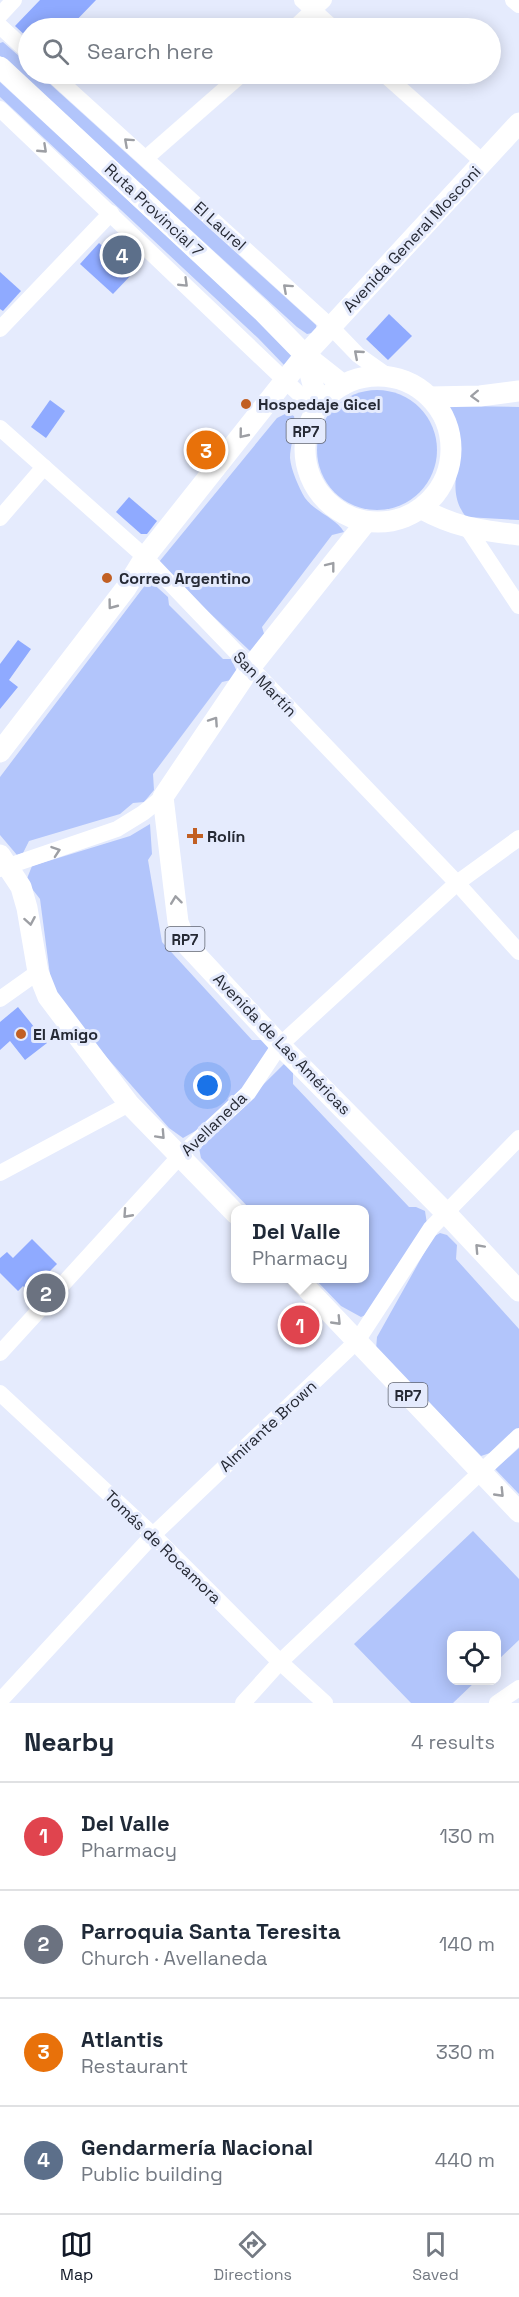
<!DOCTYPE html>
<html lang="en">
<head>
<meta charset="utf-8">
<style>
	:root { --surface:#fff; --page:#f6f6f7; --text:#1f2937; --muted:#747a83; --line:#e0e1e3; --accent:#111827 }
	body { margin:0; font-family:"Space Grotesk",sans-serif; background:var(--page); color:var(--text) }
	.controls { position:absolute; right:18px; bottom:18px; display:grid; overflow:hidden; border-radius:12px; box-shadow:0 3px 15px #0003 }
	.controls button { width:54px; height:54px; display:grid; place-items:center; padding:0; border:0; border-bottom:2px solid var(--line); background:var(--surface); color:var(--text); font:30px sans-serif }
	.you { position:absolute; left:208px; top:1086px; width:21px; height:21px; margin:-15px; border:4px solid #fff; border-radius:50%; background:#1a73e8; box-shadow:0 0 0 9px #1a73e833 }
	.badge { display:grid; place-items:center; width:39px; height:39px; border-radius:50%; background:var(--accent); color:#fff; font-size:20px; font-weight:700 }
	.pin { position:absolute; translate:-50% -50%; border:3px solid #fff; box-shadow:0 2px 6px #0006 }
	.popup { position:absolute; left:231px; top:1205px; width:138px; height:78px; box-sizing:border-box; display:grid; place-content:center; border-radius:12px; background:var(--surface); filter:drop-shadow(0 2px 4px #0005); font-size:20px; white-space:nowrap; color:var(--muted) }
	.popup b { font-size:22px; color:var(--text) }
	.popup::after { content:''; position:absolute; left:50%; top:100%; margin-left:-12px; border:12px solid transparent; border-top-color:var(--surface) }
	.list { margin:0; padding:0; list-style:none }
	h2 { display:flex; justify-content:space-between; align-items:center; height:78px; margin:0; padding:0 24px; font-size:26px }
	h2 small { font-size:20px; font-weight:400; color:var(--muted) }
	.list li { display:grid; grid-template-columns:39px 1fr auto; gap:18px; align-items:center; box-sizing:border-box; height:108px; padding:0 24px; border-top:2px solid var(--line) }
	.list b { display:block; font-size:22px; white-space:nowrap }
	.list p { margin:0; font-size:20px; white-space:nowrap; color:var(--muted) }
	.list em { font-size:20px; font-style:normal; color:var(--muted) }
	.icon { flex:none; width:33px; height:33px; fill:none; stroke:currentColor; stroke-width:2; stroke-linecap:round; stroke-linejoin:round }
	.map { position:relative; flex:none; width:519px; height:1703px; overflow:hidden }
	.search { position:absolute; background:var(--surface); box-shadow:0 3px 15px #0003; left:18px; right:18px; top:18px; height:66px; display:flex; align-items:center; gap:15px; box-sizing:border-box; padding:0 21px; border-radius:33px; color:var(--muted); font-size:22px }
	.sheet { height:510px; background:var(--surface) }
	nav { display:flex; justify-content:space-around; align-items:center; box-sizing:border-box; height:84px; border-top:2px solid var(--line); background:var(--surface); font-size:16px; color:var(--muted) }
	nav a { display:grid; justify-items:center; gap:3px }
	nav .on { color:var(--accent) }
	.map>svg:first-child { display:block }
	.green { fill:#b2c5fb }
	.building { fill:#8faaff }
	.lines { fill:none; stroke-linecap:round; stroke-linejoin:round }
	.minor { stroke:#fff; stroke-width:16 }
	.major { stroke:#fff; stroke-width:21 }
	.oneway { stroke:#9d9fa4 }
	.poi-dot { fill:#c15f23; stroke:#e5ebfd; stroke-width:2 }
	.labels { text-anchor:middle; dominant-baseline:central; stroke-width:6; stroke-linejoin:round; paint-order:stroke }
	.shield { fill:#e5ebfd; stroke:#5f6471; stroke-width:1.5 }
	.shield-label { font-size:15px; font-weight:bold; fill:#262a35 }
	.street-label { font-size:16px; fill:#262a35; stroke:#e5ebfd }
	.poi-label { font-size:16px; font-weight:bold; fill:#262a35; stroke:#e5ebfd; text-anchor:start }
</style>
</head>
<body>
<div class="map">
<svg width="519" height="1703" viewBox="0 0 519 1703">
	<rect width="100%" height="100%" fill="#e5ebfd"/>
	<g class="green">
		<polygon points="3,42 28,64 28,74 39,74 316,325 317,332 307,334 297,327 0,56 0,43"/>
		<polygon points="0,82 288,348 294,356 284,365 258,338 0,97"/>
		<circle cx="377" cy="450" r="60"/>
		<path d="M458 406 519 407V520L466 517C442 486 468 457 457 424 455 418 451 412 448 407Z"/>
		<path d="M287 413 294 416C297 430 290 444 290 458 291 470 299 488 305 498 315 512 336 518 344 532L332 535 262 627 265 637 258 649 250 651 165 571 159 562 277 418Z"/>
		<polygon points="149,580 168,597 169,605 223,659 231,659 240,678 222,682 153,774 154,790 144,802 133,803 120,814 29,841 23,853 17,855 0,835 0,777"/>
		<polygon points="150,824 152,854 148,860 162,942 252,1040 266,1040 272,1047 268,1066 197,1130 183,1138 169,1128 57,1001 52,990 40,899 26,881 32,866 130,836"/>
		<polygon points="284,1064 293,1070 293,1084 409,1207 416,1207 425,1211 427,1224 370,1313 361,1317 341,1306 315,1279 364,1278 364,1210 250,1209 201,1158 199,1148"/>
		<polygon points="440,1233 447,1235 457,1245 456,1259 519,1329 519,1429 493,1452 481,1456 376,1349 377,1337 433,1237"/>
		<polygon points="519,1448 519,1494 495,1469"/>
		<polygon points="473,1531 519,1579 519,1640 497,1661 496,1636 452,1636 452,1680 476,1681 453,1703 411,1703 354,1644"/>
	</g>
	<g class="building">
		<polygon points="40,0 96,0 69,28 28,28 28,38 15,26"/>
		<polygon points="99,243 133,273 113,294 80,264"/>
		<polygon points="0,272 21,291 3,311 0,309"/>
		<polygon points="389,314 412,336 388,360 366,339"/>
		<polygon points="50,400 65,411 46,438 31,427"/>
		<polygon points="129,497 157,521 147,534 141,534 116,512"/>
		<polygon points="18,640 31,649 9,680 18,687 0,709 0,664"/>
		<polygon points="18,1007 47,1043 25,1060 10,1041 0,1050 0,1022"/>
		<polygon points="32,1239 57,1264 29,1292 23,1286 18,1291 0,1273 0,1258 7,1252 13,1258"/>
	</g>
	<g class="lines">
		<g class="minor">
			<polyline points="302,0 333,28"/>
			<polyline points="513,0 519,5"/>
			<polyline points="0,15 14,0"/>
			<polyline points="0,26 28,52"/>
			<polyline points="294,28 324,0"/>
			<polyline points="52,74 331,327 358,355 389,377"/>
			<polyline points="384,74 483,162"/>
			<polyline points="0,109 316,410"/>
			<polyline points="146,158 242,74"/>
			<polyline points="0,329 111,213"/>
			<polyline points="0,428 145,557 457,883 519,952"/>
			<polyline points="0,518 44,467"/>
			<polyline points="468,529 519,606"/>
			<polyline points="0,869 117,829 143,813 163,797"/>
			<polyline points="0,999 38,972"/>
			<polyline points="0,1173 129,1104"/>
			<polyline points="0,1353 180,1156 248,1093 280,1045 457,883 519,838"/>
			<polyline points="0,1393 153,1535 280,1662 325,1703"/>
			<polyline points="0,1701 153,1535 357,1341 431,1228 519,1138"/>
			<polyline points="243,1703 280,1662 519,1436"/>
			<polyline points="497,1703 519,1688"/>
		</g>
		<g class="major">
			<polyline points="0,67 261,310 305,355 343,385"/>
			<polyline points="305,355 319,407"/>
			<circle cx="378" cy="449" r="73"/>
			<polyline points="430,397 480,396 519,391"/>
			<path d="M422 509C457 528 480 530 519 535"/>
			<polyline points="366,522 250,668 163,797 178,922 187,945 280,1045 445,1212 519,1291"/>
			<polyline points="0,752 126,588 145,557 305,355 519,123"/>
			<polyline points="0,855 21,887 27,908 38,972 48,997 129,1104 236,1214"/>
			<polyline points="297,1278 519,1512"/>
		</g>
	</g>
	<defs><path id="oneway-chevron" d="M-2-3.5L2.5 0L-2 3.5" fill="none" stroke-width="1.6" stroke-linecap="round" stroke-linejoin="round" transform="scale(1.5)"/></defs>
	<g class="oneway">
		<use href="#oneway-chevron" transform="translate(128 142) rotate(-138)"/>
		<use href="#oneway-chevron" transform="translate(43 149) rotate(43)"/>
		<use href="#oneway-chevron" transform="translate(184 283) rotate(44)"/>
		<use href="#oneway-chevron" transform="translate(287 288) rotate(-138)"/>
		<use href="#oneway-chevron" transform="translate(358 354) rotate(-139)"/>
		<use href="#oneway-chevron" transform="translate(475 396) rotate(178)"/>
		<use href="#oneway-chevron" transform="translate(243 434) rotate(129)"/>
		<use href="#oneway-chevron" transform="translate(331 566) rotate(-52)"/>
		<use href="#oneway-chevron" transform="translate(112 605) rotate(127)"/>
		<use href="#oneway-chevron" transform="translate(214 721) rotate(-56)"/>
		<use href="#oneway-chevron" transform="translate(56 851) rotate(-19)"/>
		<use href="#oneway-chevron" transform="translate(176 900) rotate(-97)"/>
		<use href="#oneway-chevron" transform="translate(30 921) rotate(80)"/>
		<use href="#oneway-chevron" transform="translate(161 1135) rotate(47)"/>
		<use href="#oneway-chevron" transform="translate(127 1214) rotate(132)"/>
		<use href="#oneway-chevron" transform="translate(479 1248) rotate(-133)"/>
		<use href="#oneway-chevron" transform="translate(337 1321) rotate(46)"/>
		<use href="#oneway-chevron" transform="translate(500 1493) rotate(46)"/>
	</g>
	<g class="poi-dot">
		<circle cx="246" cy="404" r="6"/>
		<circle cx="107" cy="578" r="6"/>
		<path d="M192 827h6v6h6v6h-6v6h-6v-6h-6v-6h6z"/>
		<circle cx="21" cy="1034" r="6"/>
	</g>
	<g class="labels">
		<g class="shield">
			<rect x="286.5" y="419" width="39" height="24" rx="4.5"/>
			<rect x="165.5" y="927" width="39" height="24" rx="4.5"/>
			<rect x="388.5" y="1383" width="39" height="24" rx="4.5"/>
		</g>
		<g class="shield-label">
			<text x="306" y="431">RP7</text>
			<text x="185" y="939">RP7</text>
			<text x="408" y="1395">RP7</text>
		</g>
		<g class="street-label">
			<text transform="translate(154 210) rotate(43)">Ruta Provincial 7</text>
			<text transform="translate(220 226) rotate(42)">El Laurel</text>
			<text transform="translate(412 239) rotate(-47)">Avenida General Mosconi</text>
			<text transform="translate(265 684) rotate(46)">San Martín</text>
			<text transform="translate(282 1044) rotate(46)">Avenida de Las Américas</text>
			<text transform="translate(214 1124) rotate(-44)">Avellaneda</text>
			<text transform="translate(268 1426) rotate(-43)">Almirante Brown</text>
			<text transform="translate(163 1547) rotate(44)">Tomás de Rocamora</text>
		</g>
		<g class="poi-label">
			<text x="258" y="404">Hospedaje Gicel</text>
			<text x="119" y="578">Correo Argentino</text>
			<text x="207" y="836">Rolín</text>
			<text x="33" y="1034">El Amigo</text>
		</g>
	</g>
</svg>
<div class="controls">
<button><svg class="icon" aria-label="locate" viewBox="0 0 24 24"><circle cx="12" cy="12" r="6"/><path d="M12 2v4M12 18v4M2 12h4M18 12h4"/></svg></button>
</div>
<div class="you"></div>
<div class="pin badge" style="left:300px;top:1325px;background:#e0444e">1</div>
<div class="popup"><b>Del Valle</b>Pharmacy</div>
<div class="pin badge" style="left:46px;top:1293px;background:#6b7280">2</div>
<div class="pin badge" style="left:206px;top:450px;background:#e8710a">3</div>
<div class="pin badge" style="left:122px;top:255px;background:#5c6f8a">4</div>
<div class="search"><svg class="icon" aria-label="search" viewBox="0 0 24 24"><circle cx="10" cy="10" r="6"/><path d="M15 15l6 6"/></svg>Search here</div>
</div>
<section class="sheet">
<h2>Nearby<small>4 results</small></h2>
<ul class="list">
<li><span class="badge" style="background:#e0444e">1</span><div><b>Del Valle</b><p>Pharmacy</p></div><em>130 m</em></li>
<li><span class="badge" style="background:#6b7280">2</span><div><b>Parroquia Santa Teresita</b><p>Church · Avellaneda</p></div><em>140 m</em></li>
<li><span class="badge" style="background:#e8710a">3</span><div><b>Atlantis</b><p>Restaurant</p></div><em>330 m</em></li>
<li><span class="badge" style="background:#5c6f8a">4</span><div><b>Gendarmería Nacional</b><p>Public building</p></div><em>440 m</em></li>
</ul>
</section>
<nav>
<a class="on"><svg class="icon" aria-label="map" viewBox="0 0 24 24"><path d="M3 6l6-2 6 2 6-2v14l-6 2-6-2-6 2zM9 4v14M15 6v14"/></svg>Map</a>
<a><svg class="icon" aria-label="directions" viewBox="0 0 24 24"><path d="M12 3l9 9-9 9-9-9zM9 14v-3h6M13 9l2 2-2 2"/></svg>Directions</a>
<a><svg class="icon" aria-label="saved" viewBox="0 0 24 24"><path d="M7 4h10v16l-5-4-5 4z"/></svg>Saved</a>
</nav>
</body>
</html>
